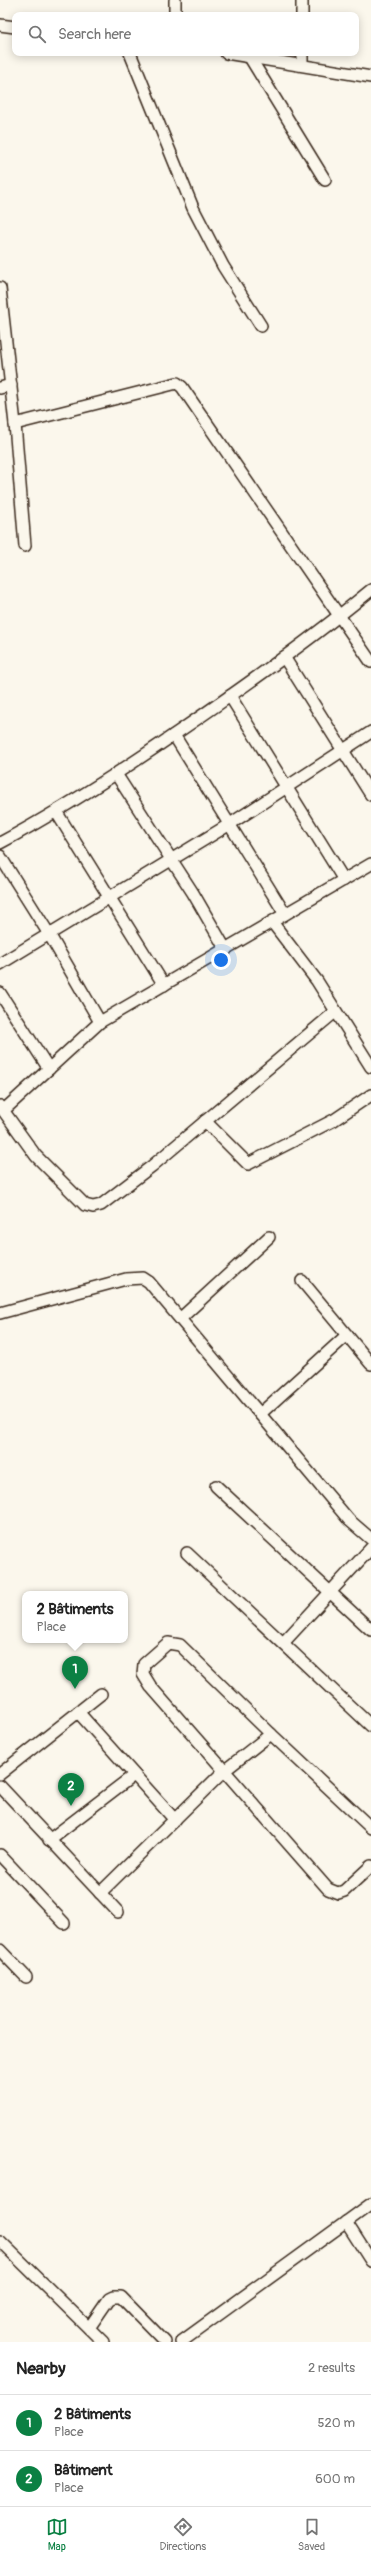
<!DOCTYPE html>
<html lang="en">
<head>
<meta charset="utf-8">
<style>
	:root { --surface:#fff; --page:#f2f2f2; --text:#222; --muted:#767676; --line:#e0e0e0; --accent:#0b8043 }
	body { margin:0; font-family:Pangolin,sans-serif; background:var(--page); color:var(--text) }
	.you { position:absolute; left:221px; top:960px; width:14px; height:14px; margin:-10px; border:3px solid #fff; border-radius:50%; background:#1a73e8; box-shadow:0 0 0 6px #1a73e833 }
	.badge { display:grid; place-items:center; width:26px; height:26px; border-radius:50%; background:var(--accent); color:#fff; font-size:13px; font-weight:700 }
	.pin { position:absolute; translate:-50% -33px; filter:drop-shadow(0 1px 2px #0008) }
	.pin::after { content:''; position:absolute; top:21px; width:14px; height:12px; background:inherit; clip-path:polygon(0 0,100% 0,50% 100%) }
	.popup { position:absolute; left:22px; top:1591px; width:106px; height:52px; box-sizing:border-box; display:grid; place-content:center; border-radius:8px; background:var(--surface); filter:drop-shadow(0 1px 3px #0005); font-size:13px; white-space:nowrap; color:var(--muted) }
	.popup b { font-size:15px; color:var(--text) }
	.popup::after { content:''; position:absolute; left:50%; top:100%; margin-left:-8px; border:8px solid transparent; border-top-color:var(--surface) }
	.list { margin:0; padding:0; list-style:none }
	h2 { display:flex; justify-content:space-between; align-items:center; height:52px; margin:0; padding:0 16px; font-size:17px }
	h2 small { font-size:13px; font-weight:400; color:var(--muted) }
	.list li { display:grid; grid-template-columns:26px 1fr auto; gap:12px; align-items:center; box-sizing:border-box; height:56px; padding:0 16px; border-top:1px solid var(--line) }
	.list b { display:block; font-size:15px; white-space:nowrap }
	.list p { margin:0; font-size:13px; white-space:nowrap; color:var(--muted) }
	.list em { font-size:13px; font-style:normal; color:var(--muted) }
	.icon { flex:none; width:22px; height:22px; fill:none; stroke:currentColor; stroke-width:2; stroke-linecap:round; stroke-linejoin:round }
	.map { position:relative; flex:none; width:371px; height:2342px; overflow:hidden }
	.search { position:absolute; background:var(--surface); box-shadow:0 2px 10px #0003; left:12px; right:12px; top:12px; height:44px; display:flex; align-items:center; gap:10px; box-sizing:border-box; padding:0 14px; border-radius:8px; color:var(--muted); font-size:15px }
	.sheet { height:164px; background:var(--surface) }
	nav { display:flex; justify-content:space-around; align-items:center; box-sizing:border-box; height:56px; border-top:1px solid var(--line); background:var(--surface); font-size:11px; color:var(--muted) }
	nav a { display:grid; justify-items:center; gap:2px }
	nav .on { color:var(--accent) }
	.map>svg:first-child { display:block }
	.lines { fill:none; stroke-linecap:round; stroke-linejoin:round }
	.minor-casing { stroke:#3b2a1e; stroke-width:14 }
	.minor { stroke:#fbf7ec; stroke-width:11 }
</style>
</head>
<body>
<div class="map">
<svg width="371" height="2342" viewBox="0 0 371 2342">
	<rect width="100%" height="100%" fill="#fbf7ec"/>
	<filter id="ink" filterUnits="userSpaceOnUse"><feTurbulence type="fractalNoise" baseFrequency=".025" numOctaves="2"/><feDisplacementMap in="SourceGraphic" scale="8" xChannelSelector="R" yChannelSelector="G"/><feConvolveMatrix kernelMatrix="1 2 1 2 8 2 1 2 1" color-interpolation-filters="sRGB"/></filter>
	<g filter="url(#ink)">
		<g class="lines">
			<g class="minor-casing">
				<g id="minor">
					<polyline points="175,0 175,15"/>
					<polyline points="302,0 302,15"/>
					<polyline points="0,25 15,27"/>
					<polyline points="130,53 193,208 223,266 261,326"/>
					<polyline points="226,53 371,77"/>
					<polyline points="302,53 302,65"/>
					<polyline points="249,56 325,180"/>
					<polyline points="0,288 15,424 25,546"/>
					<polyline points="0,388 11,385"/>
					<polyline points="15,424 177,383 182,387 371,662"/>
					<polyline points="284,657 371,795"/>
					<polyline points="230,696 344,880"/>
					<polyline points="174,735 285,914"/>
					<polyline points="116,774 193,893 226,950"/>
					<polyline points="57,813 164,985"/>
					<path d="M0 843C62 810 120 772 178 732 244 687 309 641 371 590"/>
					<polyline points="0,856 49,934 100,1022"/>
					<polyline points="272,922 317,981 371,1067"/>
					<polyline points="0,964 230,824 371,732"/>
					<polyline points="0,993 49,1069"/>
					<polyline points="0,1106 36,1156 85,1205 93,1207 101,1205 152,1166 335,1012"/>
					<polyline points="4,1110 100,1022 371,864"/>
					<polyline points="205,1121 248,1164 334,1120 371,1095"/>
					<polyline points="302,1281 371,1364"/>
					<polyline points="0,1313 126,1279 143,1278 149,1282 349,1520 371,1539"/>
					<polyline points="181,1318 269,1237"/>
					<polyline points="260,1414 347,1335"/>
					<polyline points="216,1486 371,1630"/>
					<polyline points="187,1553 371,1726"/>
					<polyline points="284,1642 371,1548"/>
					<polyline points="78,1712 175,1820"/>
					<polyline points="0,1774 101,1694"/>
					<polyline points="0,1786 118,1912"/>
					<polyline points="371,1828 271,1734 180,1645 168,1643 144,1664 143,1674 151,1687 328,1889 338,1893 344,1891 371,1866"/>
					<polyline points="49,1840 134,1775"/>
					<polyline points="0,1855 64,1923"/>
					<polyline points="100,1893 224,1771 271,1734"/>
					<polyline points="0,1950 26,1977"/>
					<polyline points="346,2222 371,2261"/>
					<polyline points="0,2241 103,2342"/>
					<polyline points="89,2328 109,2299 113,2297 121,2297 165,2342"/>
					<polyline points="181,2342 371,2204"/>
				</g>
			</g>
			<use href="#minor" class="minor"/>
		</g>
	</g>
</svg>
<div class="you"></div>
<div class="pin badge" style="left:75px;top:1689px">1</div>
<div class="popup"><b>2 Bâtiments</b>Place</div>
<div class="pin badge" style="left:71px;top:1806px">2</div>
<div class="search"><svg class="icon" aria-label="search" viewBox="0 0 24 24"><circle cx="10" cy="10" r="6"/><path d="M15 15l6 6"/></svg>Search here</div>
</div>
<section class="sheet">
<h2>Nearby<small>2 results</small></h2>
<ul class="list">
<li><span class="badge">1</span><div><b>2 Bâtiments</b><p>Place</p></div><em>520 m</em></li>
<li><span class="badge">2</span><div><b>Bâtiment</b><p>Place</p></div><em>600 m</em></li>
</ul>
</section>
<nav>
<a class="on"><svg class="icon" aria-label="map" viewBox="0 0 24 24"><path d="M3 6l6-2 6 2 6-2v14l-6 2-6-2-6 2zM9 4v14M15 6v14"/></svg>Map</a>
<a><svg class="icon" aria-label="directions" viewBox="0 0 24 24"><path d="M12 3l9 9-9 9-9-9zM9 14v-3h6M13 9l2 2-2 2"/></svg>Directions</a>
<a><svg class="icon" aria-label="saved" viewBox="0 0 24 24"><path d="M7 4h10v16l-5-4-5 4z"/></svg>Saved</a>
</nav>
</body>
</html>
